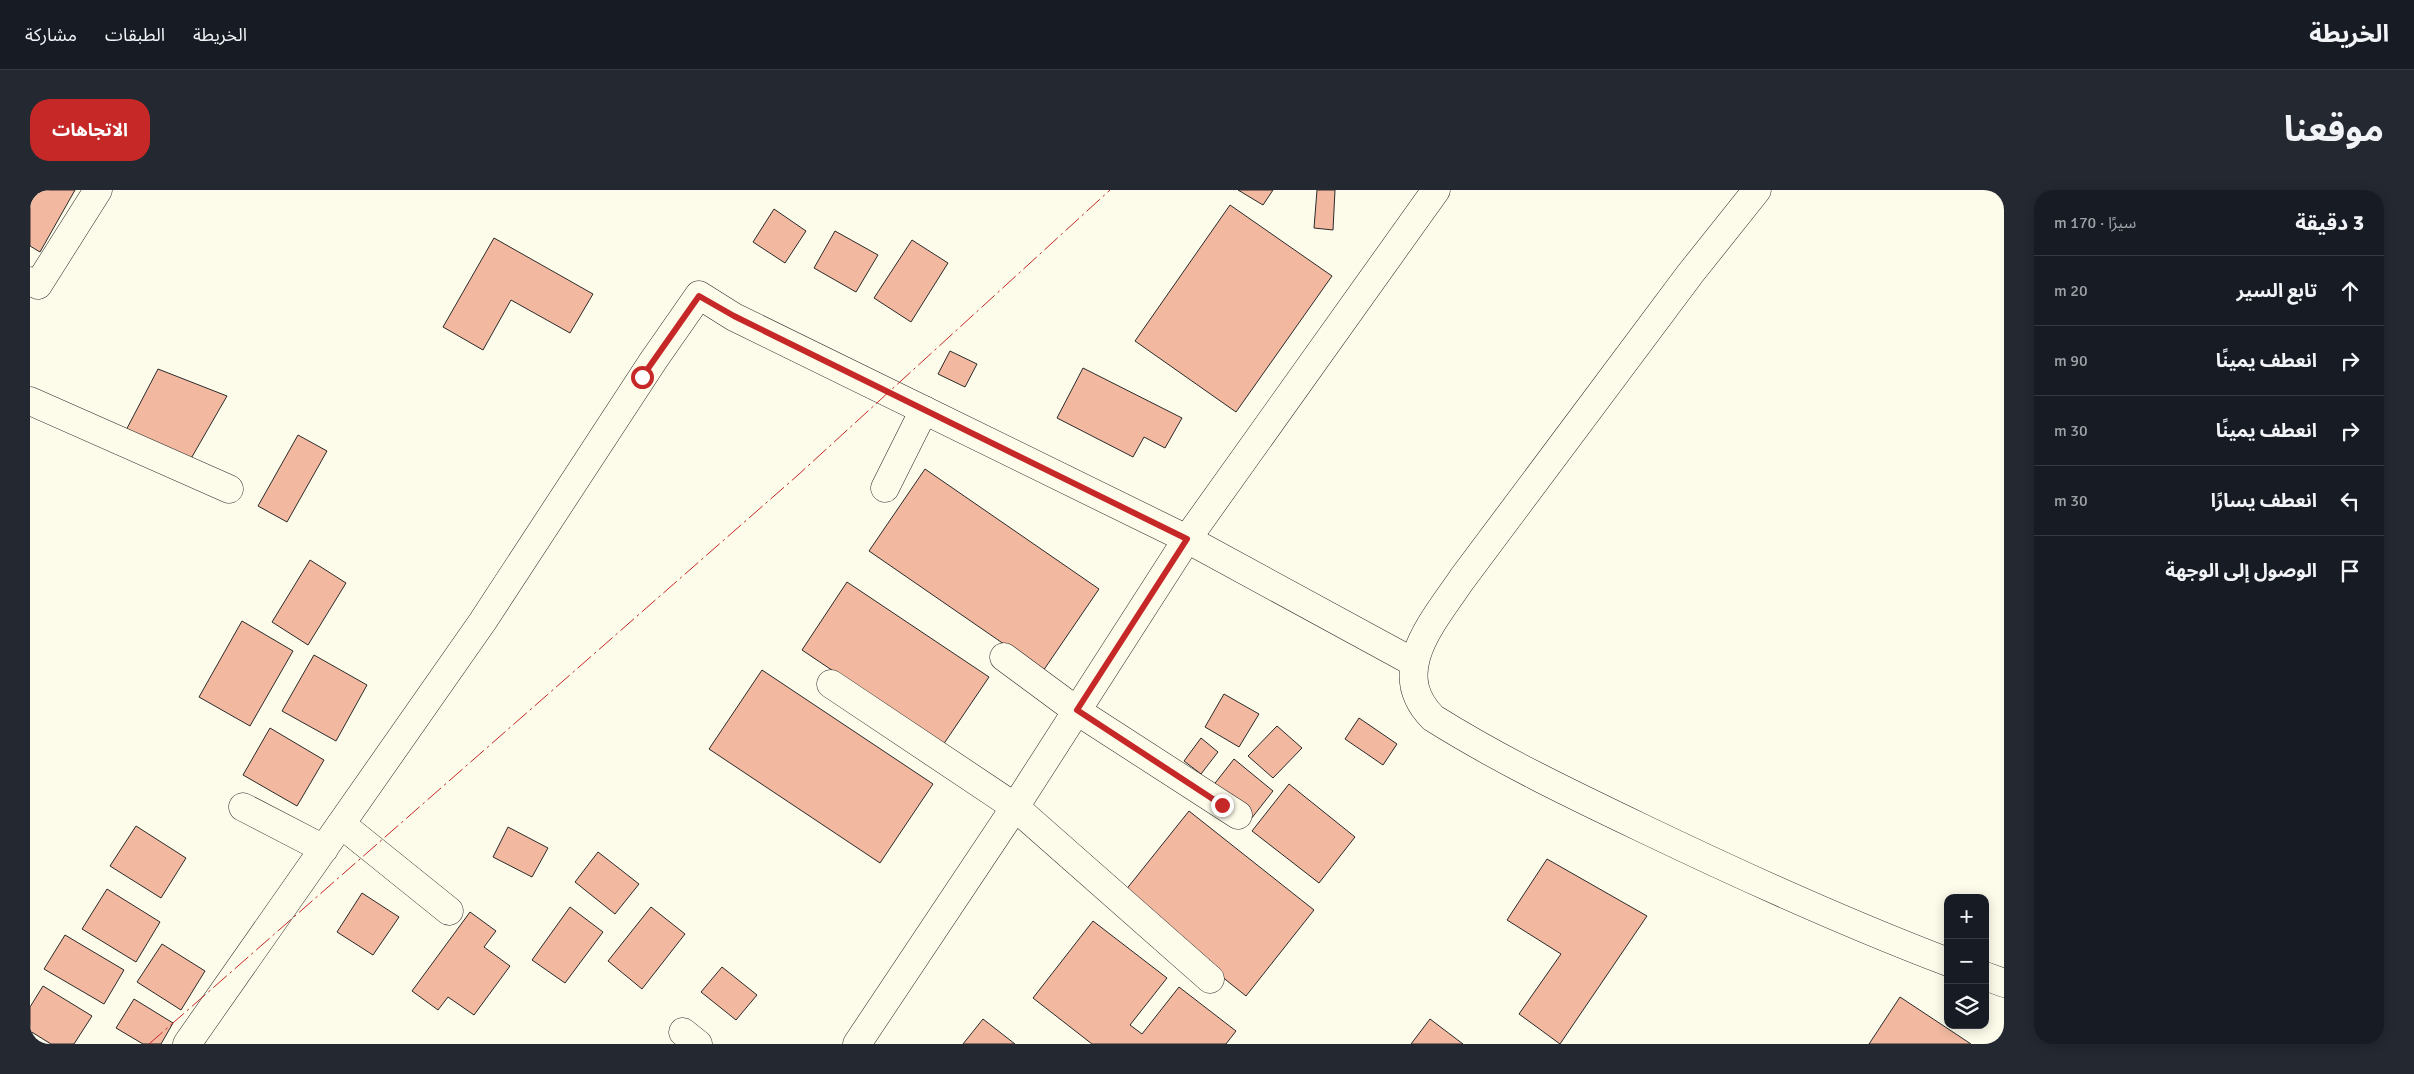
<!DOCTYPE html>
<html lang="ar">
<head>
<meta charset="utf-8">
<style>
	:root { --surface:#171b24; --page:#242831; --text:#f1f3f6; --muted:#9ea1a6; --line:#363941; --accent:#c62828 }
	body { margin:0; font-family:Signika,"Noto Sans Arabic",sans-serif; background:var(--page); color:var(--text); direction:rtl }
	.controls { position:absolute; right:15px; bottom:15px; display:grid; overflow:hidden; border-radius:10px; box-shadow:0 2px 12px #0003 }
	.controls button { width:45px; height:45px; display:grid; place-items:center; padding:0; border:0; border-bottom:1px solid var(--line); background:var(--surface); color:var(--text); font:25px sans-serif }
	.stop { position:absolute; width:15px; height:15px; margin:-11px; border:4px solid #c62828; border-radius:50%; background:#fff }
	.stop.end { background:#c62828; border-color:#fff; box-shadow:0 1px 5px #0008 }
	.list { margin:0; padding:0; list-style:none }
	h2 { display:flex; justify-content:space-between; align-items:center; height:65px; margin:0; padding:0 20px; font-size:21px }
	h2 small { font-size:16px; font-weight:400; color:var(--muted) }
	.list li { display:grid; grid-template-columns:32px 1fr auto; gap:15px; align-items:center; box-sizing:border-box; height:70px; padding:0 20px; border-top:1px solid var(--line) }
	.list b { display:block; font-size:19px; white-space:nowrap }
	.list em { font-size:16px; font-style:normal; color:var(--muted) }
	.icon { flex:none; width:28px; height:28px; fill:none; stroke:currentColor; stroke-width:2; stroke-linecap:round; stroke-linejoin:round }
	.map { position:relative; flex:none; width:1974px; height:854px; overflow:hidden; direction:ltr; border-radius:20px }
	header { display:flex; align-items:center; gap:30px; box-sizing:border-box; height:70px; padding:0 25px; background:var(--surface); border-bottom:1px solid var(--line) }
	header strong { font-size:24px }
	nav { display:flex; gap:28px; margin-inline-start:auto; font-size:18px }
	.intro { display:flex; align-items:center; justify-content:space-between; box-sizing:border-box; height:120px; padding:0 30px }
	h1 { margin:0; font-size:35px }
	.button { padding:12px 22px; border-radius:20px; background:var(--accent); color:#fff; font-size:18px; font-weight:700 }
	main { display:flex; gap:30px; padding:0 30px }
	aside { flex:1; background:var(--surface); border-radius:20px; box-shadow:0 2px 12px #0003 }
	.map>svg:first-child { display:block }
	.building { fill:#f2b8a0; stroke:#2b2b2b }
	.lines { fill:none; stroke-linecap:round; stroke-linejoin:round }
	.minor-casing { stroke:#2b2b2b; stroke-width:29 }
	.minor { stroke:#fdfbea; stroke-width:28 }
	.power { stroke:#c62828; stroke-width:1; stroke-dasharray:18 4 2.5 4; stroke-linecap:butt }
	.route { stroke:#c62828; stroke-width:6 }
</style>
</head>
<body>
<header>
<strong>الخريطة</strong>
<nav><a>الخريطة</a><a>الطبقات</a><a>مشاركة</a></nav>
</header>
<div class="intro"><h1>موقعنا</h1><a class="button">الاتجاهات</a></div>
<main>
<aside>
<h2>3 دقيقة<small>سيرًا · 170 m</small></h2>
<ul class="list">
<li><svg class="icon" aria-label="ahead" viewBox="0 0 24 24"><path d="M12 20V5M6 11l6-6 6 6"/></svg><div><b>تابع السير</b></div><em>20 m</em></li>
<li><svg class="icon" aria-label="right" viewBox="0 0 24 24"><path d="M7 20v-9h11M14 6l5 5-5 5"/></svg><div><b>انعطف يمينًا</b></div><em>90 m</em></li>
<li><svg class="icon" aria-label="right" viewBox="0 0 24 24"><path d="M7 20v-9h11M14 6l5 5-5 5"/></svg><div><b>انعطف يمينًا</b></div><em>30 m</em></li>
<li><svg class="icon" aria-label="left" viewBox="0 0 24 24"><path d="M17 20v-9H6M10 6l-5 5 5 5"/></svg><div><b>انعطف يسارًا</b></div><em>30 m</em></li>
<li><svg class="icon" aria-label="arrive" viewBox="0 0 24 24"><path d="M6 21V4h12l-3 4 3 4H6"/></svg><div><b>الوصول إلى الوجهة</b></div></li>
</ul>
</aside>
<div class="map">
<svg width="1974" height="854" viewBox="0 0 1974 854">
	<rect width="100%" height="100%" fill="#fdfbea"/>
	<g class="building">
		<polygon points="0,0 45,0 10,62 0,56"/>
		<polygon points="1208,0 1243,0 1233,15"/>
		<polygon points="1287,0 1305,0 1303,40 1284,38"/>
		<polygon points="1200,15 1302,86 1206,222 1105,151"/>
		<polygon points="744,19 776,41 755,73 723,52"/>
		<polygon points="805,41 848,65 826,102 784,78"/>
		<polygon points="464,48 563,104 540,143 481,110 453,160 413,137"/>
		<polygon points="882,50 918,73 881,132 844,108"/>
		<polygon points="920,161 947,174 935,197 908,184"/>
		<polygon points="1053,178 1152,228 1135,258 1114,247 1103,267 1027,228"/>
		<polygon points="128,179 197,206 159,272 93,246"/>
		<polygon points="268,245 297,261 257,332 228,316"/>
		<polygon points="895,279 1069,399 1013,481 839,361"/>
		<polygon points="280,370 316,393 278,455 242,432"/>
		<polygon points="817,392 959,487 913,555 772,460"/>
		<polygon points="212,431 263,461 220,536 169,507"/>
		<polygon points="284,465 337,495 306,551 252,521"/>
		<polygon points="732,480 903,594 850,673 679,559"/>
		<polygon points="1194,504 1229,524 1209,557 1175,537"/>
		<polygon points="1329,528 1367,554 1353,575 1315,549"/>
		<polygon points="1247,536 1272,558 1243,588 1218,566"/>
		<polygon points="240,538 294,570 267,616 213,585"/>
		<polygon points="1171,548 1188,562 1171,584 1154,571"/>
		<polygon points="1204,569 1243,601 1221,629 1182,597"/>
		<polygon points="1259,594 1325,647 1289,693 1222,641"/>
		<polygon points="1159,621 1284,720 1216,806 1091,706"/>
		<polygon points="106,636 156,668 131,708 80,676"/>
		<polygon points="478,637 518,658 502,687 463,667"/>
		<polygon points="568,662 609,694 585,724 545,692"/>
		<polygon points="1517,669 1617,726 1530,854 1489,824 1531,764 1477,730"/>
		<polygon points="77,699 130,732 106,772 52,739"/>
		<polygon points="332,703 369,727 343,765 307,742"/>
		<polygon points="540,717 573,742 535,793 502,770"/>
		<polygon points="621,717 655,744 612,799 578,771"/>
		<polygon points="440,722 466,741 454,757 480,776 444,825 418,807 408,820 382,801"/>
		<polygon points="1063,731 1137,788 1100,835 1112,844 1149,797 1206,841 1196,854 1062,854 1003,808"/>
		<polygon points="35,745 94,780 74,814 14,779"/>
		<polygon points="132,754 175,781 151,820 107,792"/>
		<polygon points="692,777 727,805 706,830 671,802"/>
		<polygon points="13,796 62,826 44,854 21,854 0,841 0,817"/>
		<polygon points="1870,807 1941,854 1839,854"/>
		<polygon points="104,809 143,833 131,854 113,854 86,838"/>
		<polygon points="953,829 985,854 933,854"/>
		<polygon points="1400,829 1433,854 1381,854"/>
	</g>
	<g class="lines">
		<g class="minor-casing">
			<g id="minor">
				<path d="M1727 0 1660 84 1432 389C1403 432 1357 482 1403 528 1470 570 1541 604 1612 638 1712 686 1813 732 1918 772"/>
				<polyline points="0,91 8,95 68,0"/>
				<polyline points="0,211 199,299"/>
				<polyline points="855,298 894,220"/>
				<polyline points="974,467 1047,521 1208,625"/>
				<polyline points="801,494 985,617 1180,789"/>
				<polyline points="213,617 294,659"/>
				<polyline points="311,634 419,721"/>
				<polyline points="1955,786 1974,793"/>
				<polyline points="653,842 668,854"/>
				<polyline points="157,854 453,431 623,171 669,105 704,127 1157,349 1383,472"/>
				<polyline points="827,854 985,617 1157,349 1406,0"/>
			</g>
		</g>
		<use href="#minor" class="minor"/>
		<polyline class="power" points="119,854 768,285 1080,0"/>
	</g>
	<g class="lines">
		<polyline class="route" points="612,187 669,106 704,126 1157,349 1047,520 1192,615"/>
	</g>
</svg>
<div class="controls">
<button>+</button>
<button>−</button>
<button><svg class="icon" aria-label="layers" viewBox="0 0 24 24"><path d="M12 4l9 5-9 5-9-5zM3 14l9 5 9-5"/></svg></button>
</div>
<div class="stop" style="left:612px;top:187px"></div>
<div class="stop end" style="left:1192px;top:615px"></div>
</div>
</main>
</body>
</html>
